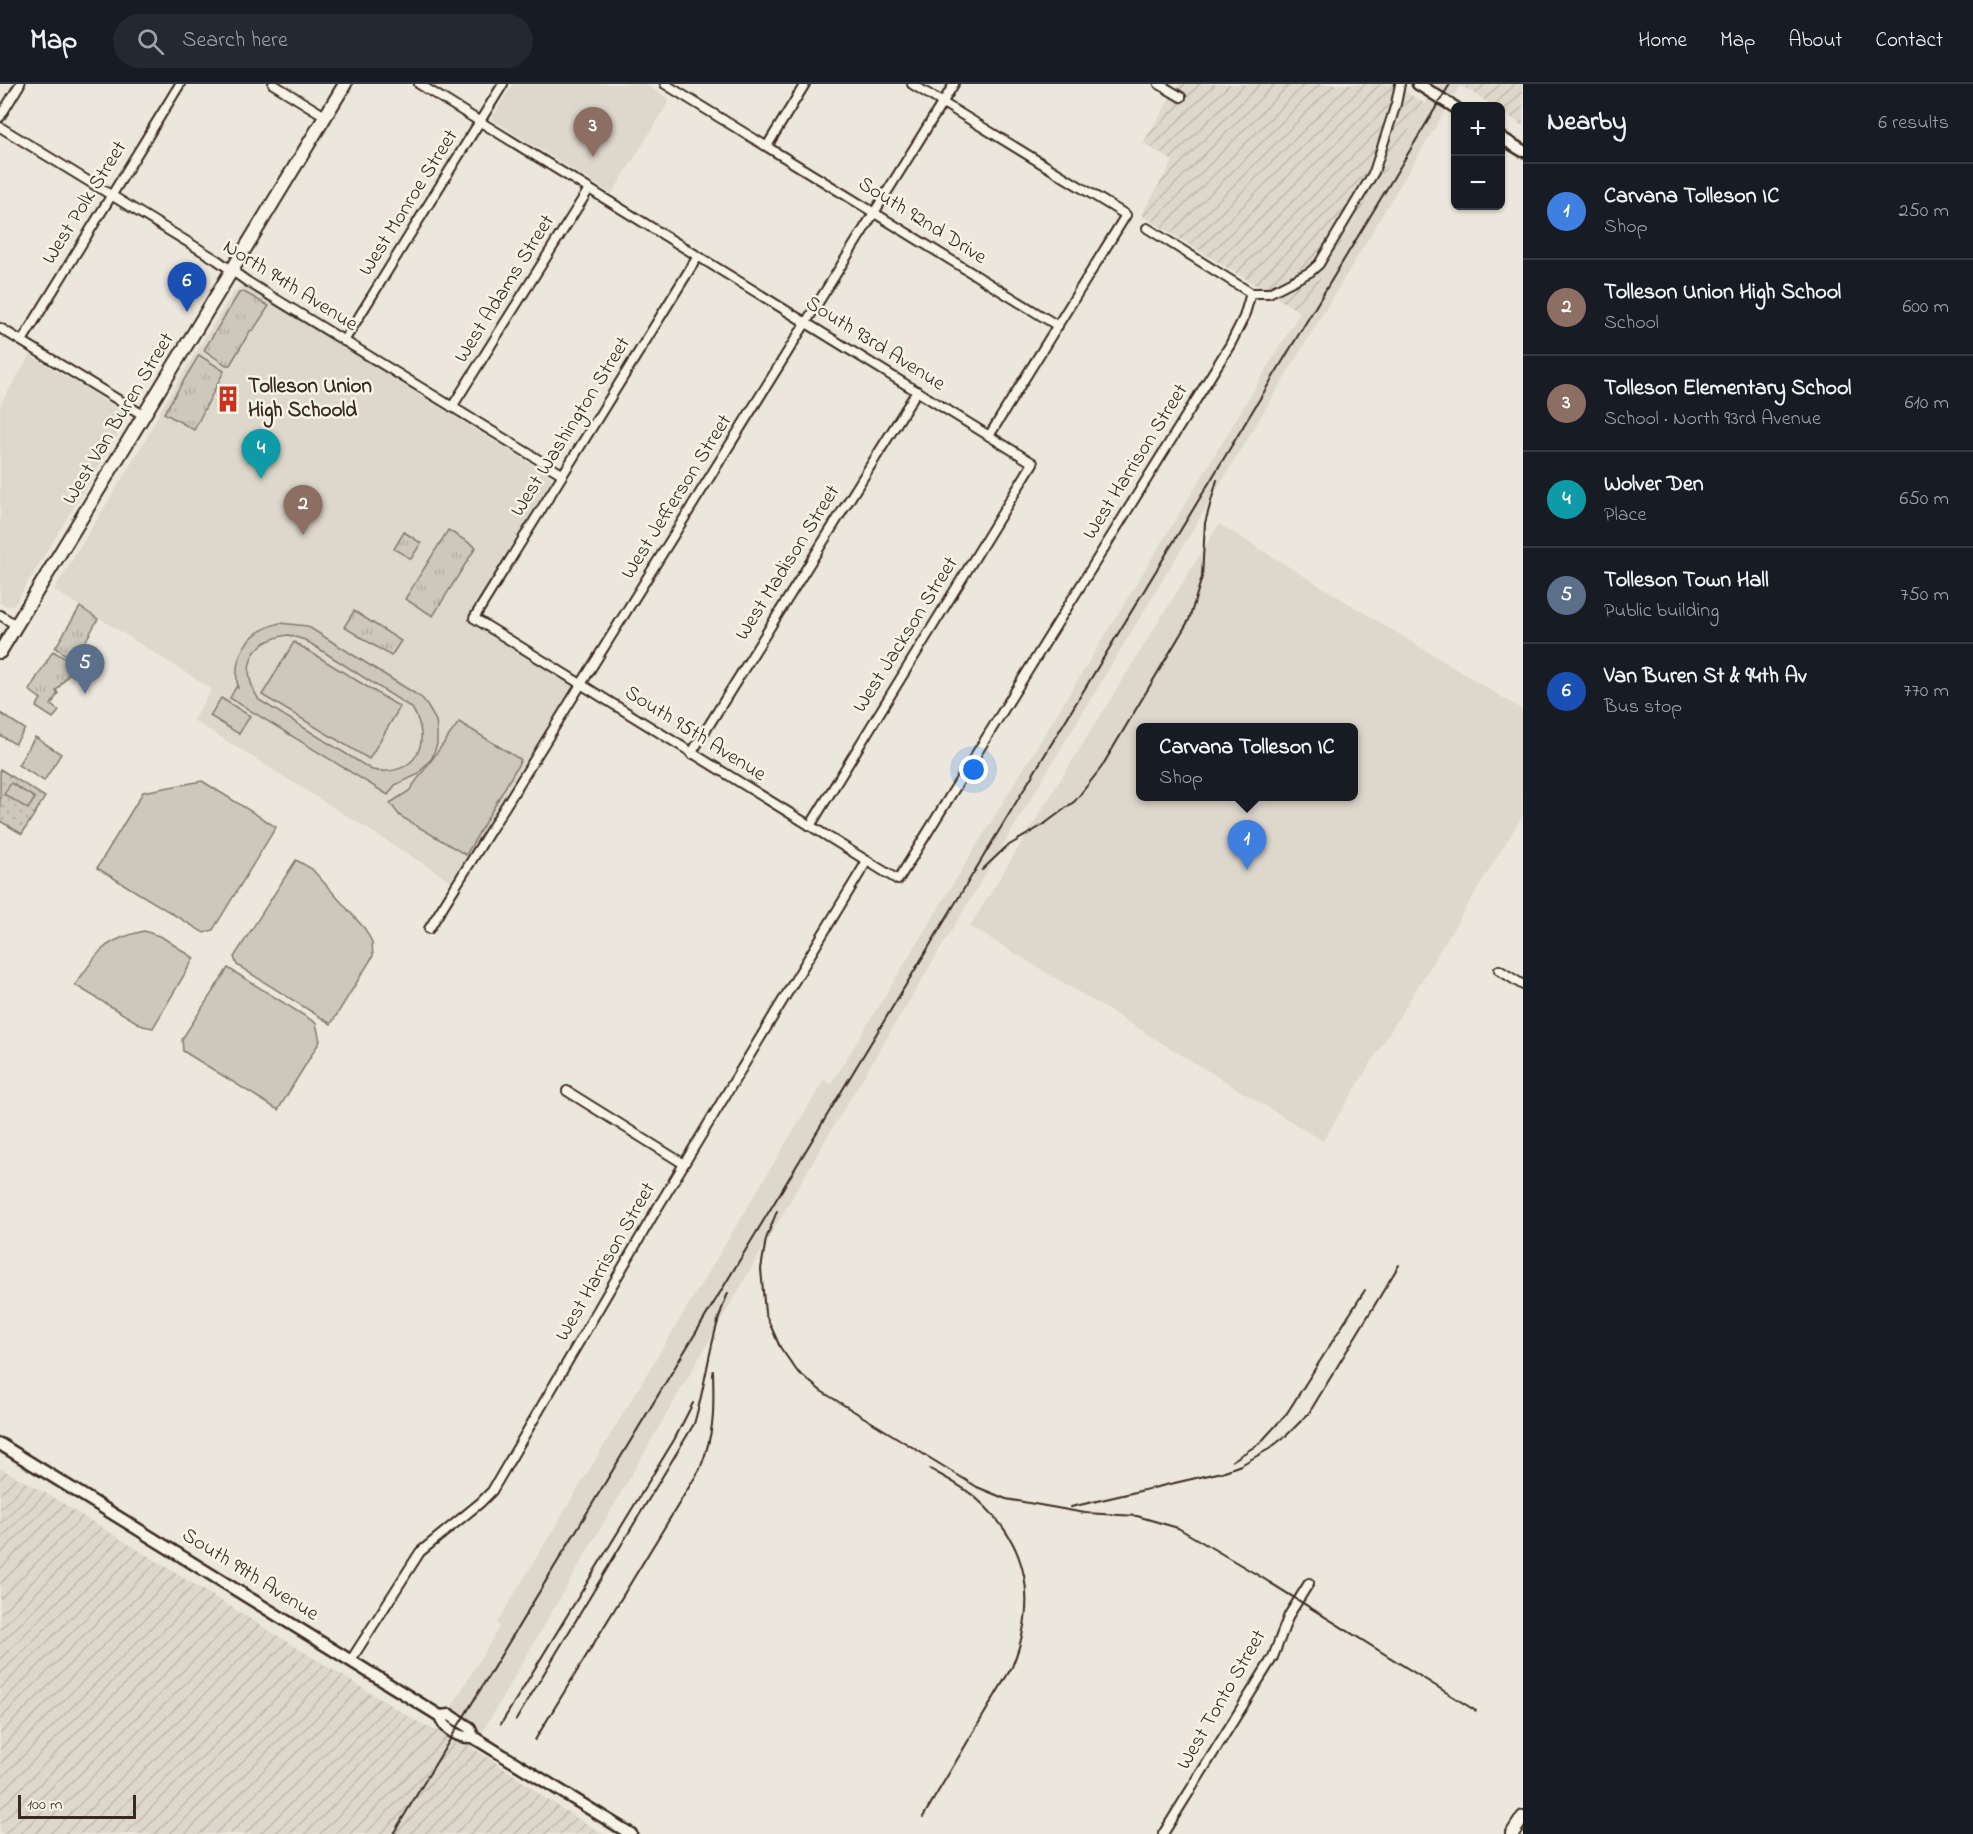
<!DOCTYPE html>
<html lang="en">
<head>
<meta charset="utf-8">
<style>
	:root { --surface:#171b24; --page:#242831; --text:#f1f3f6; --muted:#9ea1a6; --line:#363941; --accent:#c8321e }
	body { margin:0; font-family:"Indie Flower",sans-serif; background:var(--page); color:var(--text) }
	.controls { position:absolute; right:18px; top:18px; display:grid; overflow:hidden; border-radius:9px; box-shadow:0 2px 4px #0004 }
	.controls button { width:54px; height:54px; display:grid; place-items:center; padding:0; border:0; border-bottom:2px solid var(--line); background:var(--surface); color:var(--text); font:30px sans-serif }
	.scale { position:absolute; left:18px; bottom:15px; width:118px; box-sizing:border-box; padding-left:6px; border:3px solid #3b2a1e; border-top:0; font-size:16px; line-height:21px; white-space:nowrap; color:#3b2a1e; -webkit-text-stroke:4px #f7f3e8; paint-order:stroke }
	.you { position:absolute; left:974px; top:686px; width:21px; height:21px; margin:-15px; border:4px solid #fff; border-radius:50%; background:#1a73e8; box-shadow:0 0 0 9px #1a73e833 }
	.badge { display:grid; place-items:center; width:39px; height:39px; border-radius:50%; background:var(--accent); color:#fff; font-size:20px; font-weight:700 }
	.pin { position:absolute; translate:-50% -50px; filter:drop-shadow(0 2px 3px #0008) }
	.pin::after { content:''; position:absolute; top:32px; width:21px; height:18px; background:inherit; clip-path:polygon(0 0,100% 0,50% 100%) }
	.popup { position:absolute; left:1136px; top:639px; width:222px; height:78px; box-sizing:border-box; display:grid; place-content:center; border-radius:9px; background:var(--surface); filter:drop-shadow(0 2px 4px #0005); font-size:20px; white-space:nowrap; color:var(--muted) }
	.popup b { font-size:22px; color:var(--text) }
	.popup::after { content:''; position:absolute; left:50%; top:100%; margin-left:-12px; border:12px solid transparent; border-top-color:var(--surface) }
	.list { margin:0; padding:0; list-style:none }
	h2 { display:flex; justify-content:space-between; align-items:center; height:78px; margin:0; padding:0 24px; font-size:26px }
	h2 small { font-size:20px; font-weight:400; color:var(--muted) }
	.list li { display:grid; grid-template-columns:39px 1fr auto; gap:18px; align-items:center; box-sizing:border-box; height:96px; padding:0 24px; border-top:2px solid var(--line) }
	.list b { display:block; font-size:22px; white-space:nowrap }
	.list p { margin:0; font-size:20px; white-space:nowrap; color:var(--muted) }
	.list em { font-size:20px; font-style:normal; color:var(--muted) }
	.icon { flex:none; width:33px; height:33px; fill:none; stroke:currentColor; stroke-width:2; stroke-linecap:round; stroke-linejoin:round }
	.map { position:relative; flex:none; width:1523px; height:1750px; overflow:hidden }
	header { display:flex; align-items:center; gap:36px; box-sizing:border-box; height:84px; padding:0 30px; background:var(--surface); border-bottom:2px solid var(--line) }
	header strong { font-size:28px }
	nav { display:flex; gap:33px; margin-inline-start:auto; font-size:21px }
	.search { width:420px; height:54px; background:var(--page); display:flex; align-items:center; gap:15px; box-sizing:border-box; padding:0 21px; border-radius:33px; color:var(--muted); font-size:22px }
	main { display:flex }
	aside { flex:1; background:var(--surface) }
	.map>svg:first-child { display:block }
	.built { fill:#ddd7cc; fill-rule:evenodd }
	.industrial { fill:url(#industrial-furrows) }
	.grass { fill:url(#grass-tufts); stroke:#84796d; stroke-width:1.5 }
	.park { fill:url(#park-dots); stroke:#84796d; stroke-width:1.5 }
	.pitch { fill:#cec8bc; stroke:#84796d; stroke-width:1.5; fill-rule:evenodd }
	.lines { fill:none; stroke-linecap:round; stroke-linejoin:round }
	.street-casing { stroke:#3b2a1e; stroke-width:12 }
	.secondary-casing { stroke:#3b2a1e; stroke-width:15 }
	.primary-casing { stroke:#3b2a1e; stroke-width:16 }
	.street { stroke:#f7f3e8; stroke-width:8 }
	.secondary { stroke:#f7f3e8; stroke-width:10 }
	.primary { stroke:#f7f3e8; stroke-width:12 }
	.rail { stroke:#3b2a1e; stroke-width:2 }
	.labels { text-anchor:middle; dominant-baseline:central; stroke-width:5; stroke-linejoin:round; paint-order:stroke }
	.street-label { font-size:21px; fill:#3b2a1e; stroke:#f7f3e8 }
	.poi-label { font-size:21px; font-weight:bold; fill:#3b2a1e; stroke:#f7f3e8; text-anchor:start }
</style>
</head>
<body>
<header>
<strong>Map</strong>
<div class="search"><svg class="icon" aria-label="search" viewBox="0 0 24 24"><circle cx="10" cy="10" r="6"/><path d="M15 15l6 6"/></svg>Search here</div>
<nav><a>Home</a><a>Map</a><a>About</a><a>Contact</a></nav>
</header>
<main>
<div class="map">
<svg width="1523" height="1750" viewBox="0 0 1523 1750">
	<defs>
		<pattern id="industrial-furrows" width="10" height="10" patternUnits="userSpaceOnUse" patternTransform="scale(1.5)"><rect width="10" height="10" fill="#ddd7cc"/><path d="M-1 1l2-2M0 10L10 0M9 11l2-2" fill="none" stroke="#bfb9af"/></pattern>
		<pattern id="grass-tufts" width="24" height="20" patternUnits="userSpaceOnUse" patternTransform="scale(1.5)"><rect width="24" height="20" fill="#cec8bc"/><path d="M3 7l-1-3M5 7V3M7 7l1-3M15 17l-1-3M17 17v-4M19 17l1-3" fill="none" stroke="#b2aca1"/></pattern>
		<pattern id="park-dots" width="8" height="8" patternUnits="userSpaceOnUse" patternTransform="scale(1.5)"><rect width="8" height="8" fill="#cec8bc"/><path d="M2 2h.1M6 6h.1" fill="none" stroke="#b2aca1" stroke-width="1.8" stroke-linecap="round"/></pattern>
	</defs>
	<rect width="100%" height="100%" fill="#ece7dc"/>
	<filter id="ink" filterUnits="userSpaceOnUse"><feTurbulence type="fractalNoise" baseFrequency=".0167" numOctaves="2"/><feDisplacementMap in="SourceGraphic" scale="12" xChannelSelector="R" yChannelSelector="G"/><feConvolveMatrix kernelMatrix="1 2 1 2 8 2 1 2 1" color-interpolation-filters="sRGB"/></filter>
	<g filter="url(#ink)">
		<g class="built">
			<polygon points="513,0 645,0 670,16 612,110 491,35"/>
			<polygon points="1437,0 1467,0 1465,4 1460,2 832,1045 473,1664 375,1750 500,1542 497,1539 824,996 831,1000 1201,394"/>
			<polygon points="245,202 552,393 552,397 467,534 570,598 574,605 451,797 193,636 212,605 54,506 146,355 161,325 233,209 240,203"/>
			<polygon points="30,271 119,325 125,332 126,337 16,518 12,522 8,522 0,519 0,321"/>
			<path d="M1219 440 1523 626V731L1323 1057 970 842ZM1140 644H1354V712H1140Z"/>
		</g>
		<g class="industrial">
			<polygon points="1179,0 1393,0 1425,20 1300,228 1141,131 1173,77 1143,59"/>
			<polygon points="1467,0 1523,0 1523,42 1501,27 1500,22 1493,22 1465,4"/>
			<polygon points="0,1384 49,1411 416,1637 473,1664 510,1688 545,1714 603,1750 0,1750"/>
		</g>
		<g class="grass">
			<polygon points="244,208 269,222 254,245 250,247 230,281 226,281 204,266 239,209"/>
			<polygon points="199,271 224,287 194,346 164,329"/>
			<polygon points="448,446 476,463 433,532 405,515"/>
			<polygon points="404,448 421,459 411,475 394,465"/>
			<polygon points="80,523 98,535 85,558 90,562 81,580 55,564"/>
			<polygon points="354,527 401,557 391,572 344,543"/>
			<polygon points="53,567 76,581 56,607 58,609 51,621 59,627 53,634 36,623 41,615 29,606"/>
		</g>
		<polygon class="park" points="0,685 45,713 22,750 0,737"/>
		<g class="pitch">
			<path d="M280 539 307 542 414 609 423 615 431 628 436 637 437 646V660L432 674 417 691 395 701 388 711 230 614 236 603 238 604C232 571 248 547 280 539ZM288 551 305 556 412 624C434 659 415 694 372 686L259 616C239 584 250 557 288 551Z"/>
			<polygon points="294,558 400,623 369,675 262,611"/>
			<polygon points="221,614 250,632 239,650 210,632"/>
			<polygon points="0,629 25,645 15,660 0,651"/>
			<polygon points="459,638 521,676 466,771 400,732 390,719 409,707"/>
			<polygon points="35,653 61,670 44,697 18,681"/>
			<polygon points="202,697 276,743 213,846 204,849 97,784 143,708"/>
			<polygon points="11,699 35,714 28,725 4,710"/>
			<polygon points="296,776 312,785 365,845 372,858 373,872 331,940 237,881 234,873"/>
			<path d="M144 847 162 853 194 874 153 944 143 942 75 901C100 867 101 857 144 847Z"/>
			<polygon points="228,884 316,939 320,957 278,1026 183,967 182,955"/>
		</g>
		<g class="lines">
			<g class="street-casing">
				<g id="street">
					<polyline points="273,0 325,32"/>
					<polyline points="419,0 1033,379 810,742"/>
					<polyline points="665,0 1058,242"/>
					<polyline points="912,0 1126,131 989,352"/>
					<polyline points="1159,0 1181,13"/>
					<polyline points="0,33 20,0"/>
					<polyline points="0,43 217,176 248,198 562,390"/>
					<polyline points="767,62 805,0"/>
					<polyline points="1147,144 1251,209 1269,209 1310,188 1319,180 1374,88 1396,20 1400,0"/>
					<polyline points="698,172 474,534 898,796 1230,261 1244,233 1251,209"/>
					<polyline points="0,244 143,331"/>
					<polyline points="22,257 180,0"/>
					<polyline points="344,257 503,0"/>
					<polyline points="452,323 589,105"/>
					<polyline points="0,531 16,541"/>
					<polyline points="691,670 917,307"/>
					<polyline points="429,845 954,0"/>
					<polyline points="1499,886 1523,901"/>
					<polyline points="567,1007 684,1080"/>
					<polyline points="351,1576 420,1468 480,1419 492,1407 655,1128 867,777"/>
					<polyline points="1163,1750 1273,1573 1289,1531 1309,1499"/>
				</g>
			</g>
			<g class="secondary-casing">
				<g id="secondary">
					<polyline points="1418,0 1456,24"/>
					<polyline points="1500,53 1523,67"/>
					<path d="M0 1360 440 1632C445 1646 458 1654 473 1653L631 1750"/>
					<polyline points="440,1632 450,1631 470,1644 473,1653"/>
				</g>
			</g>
			<g class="primary-casing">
				<g id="primary">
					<polyline points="0,568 345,0"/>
					<polyline points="1512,1750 1523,1733"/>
				</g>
			</g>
			<use href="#street" class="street"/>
			<use href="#secondary" class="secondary"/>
			<use href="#primary" class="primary"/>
			<g class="rail">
				<polyline points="982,786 1006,763 1043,741 1075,717 1101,684 1189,536 1202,493 1205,439 1217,396"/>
				<polyline points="777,1127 766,1155 761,1185 765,1229 780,1263 797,1287 821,1307 977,1403 1006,1415 1085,1429 1137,1432 1178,1444 1261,1493 1476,1627"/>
				<polyline points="1232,1377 1260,1359 1287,1329 1365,1206"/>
				<polyline points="1071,1423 1222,1388 1241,1381 1269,1365 1288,1350 1309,1329 1399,1181"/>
				<path d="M516 1636 694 1340C707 1296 710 1251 728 1209"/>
				<polyline points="501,1640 674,1356 693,1319"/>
				<path d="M535 1656 700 1385C715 1347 714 1326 713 1287"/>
				<path d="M923 1733 1012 1583C1038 1518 1030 1462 977 1415 964 1403 946 1394 930 1385"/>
				<polyline points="393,1750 1450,0"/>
			</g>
		</g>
	</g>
	<defs>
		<g id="building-bare" transform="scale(2.07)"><path d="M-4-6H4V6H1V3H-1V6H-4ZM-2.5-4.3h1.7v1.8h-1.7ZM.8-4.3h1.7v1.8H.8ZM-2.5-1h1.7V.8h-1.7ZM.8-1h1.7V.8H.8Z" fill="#c8321e" stroke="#f7f3e8" stroke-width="2.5" paint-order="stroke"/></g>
	</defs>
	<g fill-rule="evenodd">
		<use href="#building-bare" x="228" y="315"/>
	</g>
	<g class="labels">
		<g class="street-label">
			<text transform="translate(85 119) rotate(-58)">West Polk Street</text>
			<text transform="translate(409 119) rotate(-58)">West Monroe Street</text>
			<text transform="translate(922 137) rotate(32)">South 92nd Drive</text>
			<text transform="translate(290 202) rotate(32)">North 94th Avenue</text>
			<text transform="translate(505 205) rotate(-58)">West Adams Street</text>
			<text transform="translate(875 260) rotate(32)">South 93rd Avenue</text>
			<text transform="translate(119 335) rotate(-59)">West Van Buren Street</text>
			<text transform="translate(571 343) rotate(-58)">West Washington Street</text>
			<text transform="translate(1136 378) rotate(-58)">West Harrison Street</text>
			<text transform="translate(677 413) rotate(-58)">West Jefferson Street</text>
			<text transform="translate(788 479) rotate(-58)">West Madison Street</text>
			<text transform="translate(906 551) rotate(-58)">West Jackson Street</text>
			<text transform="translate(695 650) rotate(32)">South 95th Avenue</text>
			<text transform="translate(606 1178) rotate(-60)">West Harrison Street</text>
			<text transform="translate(250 1491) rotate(32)">South 99th Avenue</text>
			<text transform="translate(1222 1616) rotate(-60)">West Tonto Street</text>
		</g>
		<g class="poi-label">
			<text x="248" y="303">Tolleson Union<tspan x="248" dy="24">High Schoold</tspan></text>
		</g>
	</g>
</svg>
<div class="controls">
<button>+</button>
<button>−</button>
</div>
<div class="scale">100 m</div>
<div class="you"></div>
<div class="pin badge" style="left:1247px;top:786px;background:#3f7fe0">1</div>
<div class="popup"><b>Carvana Tolleson IC</b>Shop</div>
<div class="pin badge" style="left:303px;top:451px;background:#8d6e63">2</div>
<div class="pin badge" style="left:593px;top:73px;background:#8d6e63">3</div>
<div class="pin badge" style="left:261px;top:395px;background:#0f9aa8">4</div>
<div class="pin badge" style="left:85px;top:610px;background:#5c6f8a">5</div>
<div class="pin badge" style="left:187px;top:228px;background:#1a4fb4">6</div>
</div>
<aside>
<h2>Nearby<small>6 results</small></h2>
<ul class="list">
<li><span class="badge" style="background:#3f7fe0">1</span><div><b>Carvana Tolleson IC</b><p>Shop</p></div><em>250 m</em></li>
<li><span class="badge" style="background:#8d6e63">2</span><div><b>Tolleson Union High School</b><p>School</p></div><em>600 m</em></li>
<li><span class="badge" style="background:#8d6e63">3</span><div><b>Tolleson Elementary School</b><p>School · North 93rd Avenue</p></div><em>610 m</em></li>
<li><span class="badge" style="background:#0f9aa8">4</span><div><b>Wolver Den</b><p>Place</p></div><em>650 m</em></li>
<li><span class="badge" style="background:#5c6f8a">5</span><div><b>Tolleson Town Hall</b><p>Public building</p></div><em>750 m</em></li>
<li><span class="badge" style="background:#1a4fb4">6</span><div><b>Van Buren St &amp; 94th Av</b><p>Bus stop</p></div><em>770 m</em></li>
</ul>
</aside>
</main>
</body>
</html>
